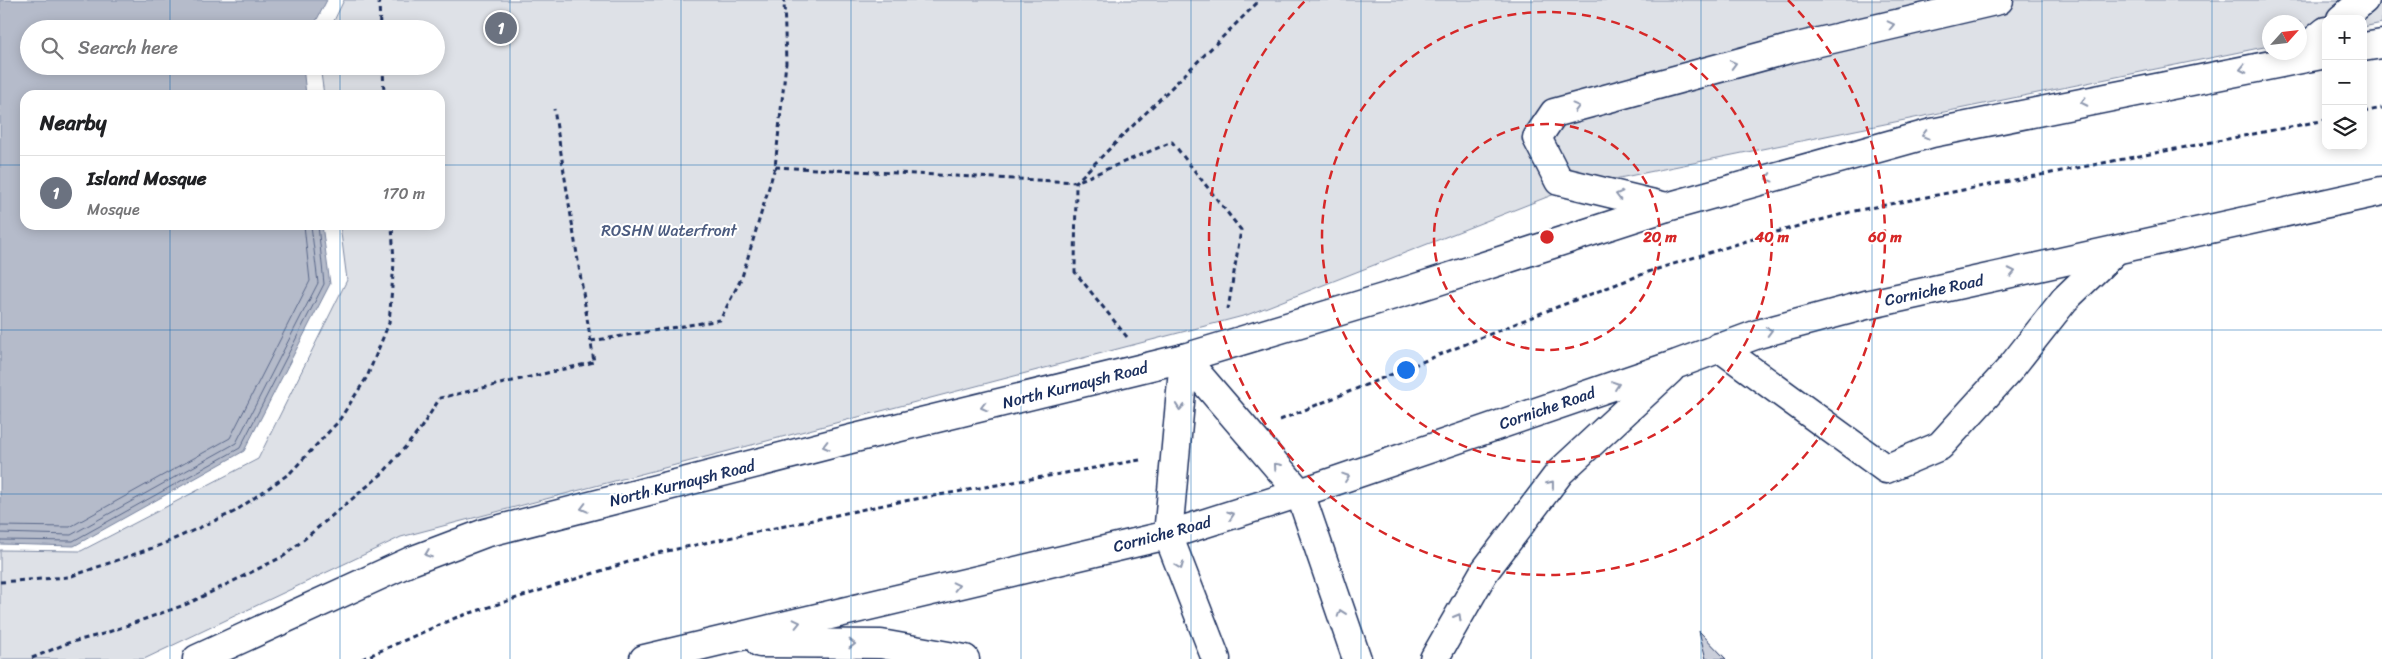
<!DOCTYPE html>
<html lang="en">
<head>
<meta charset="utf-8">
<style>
	:root { --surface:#fff; --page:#f2f2f2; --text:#202124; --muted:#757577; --line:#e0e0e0; --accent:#1f6fb2 }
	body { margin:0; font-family:Sriracha,sans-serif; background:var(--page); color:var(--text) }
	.controls { position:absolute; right:15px; top:15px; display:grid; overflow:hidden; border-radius:10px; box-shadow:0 2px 12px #0003 }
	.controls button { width:45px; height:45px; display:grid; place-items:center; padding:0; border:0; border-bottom:1px solid var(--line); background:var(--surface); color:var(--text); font:25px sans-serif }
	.compass { position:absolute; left:2262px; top:15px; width:45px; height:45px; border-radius:50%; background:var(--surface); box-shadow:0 2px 12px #0003; rotate:63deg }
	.you { position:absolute; left:1405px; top:369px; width:18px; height:18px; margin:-12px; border:4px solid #fff; border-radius:50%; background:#1a73e8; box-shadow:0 0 0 8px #1a73e833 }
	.badge { display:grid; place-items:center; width:32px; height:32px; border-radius:50%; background:var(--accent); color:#fff; font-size:16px; font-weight:700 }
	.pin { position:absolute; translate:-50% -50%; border:2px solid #fff; box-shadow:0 1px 5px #0006 }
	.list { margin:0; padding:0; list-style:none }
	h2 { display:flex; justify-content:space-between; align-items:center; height:65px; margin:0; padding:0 20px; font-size:21px }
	h2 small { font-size:16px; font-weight:400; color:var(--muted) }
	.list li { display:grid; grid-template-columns:32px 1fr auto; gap:15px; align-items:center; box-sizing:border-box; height:75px; padding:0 20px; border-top:1px solid var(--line) }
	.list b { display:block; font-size:19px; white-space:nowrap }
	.list p { margin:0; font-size:16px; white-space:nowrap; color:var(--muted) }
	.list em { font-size:16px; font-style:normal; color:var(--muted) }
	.icon { flex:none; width:28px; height:28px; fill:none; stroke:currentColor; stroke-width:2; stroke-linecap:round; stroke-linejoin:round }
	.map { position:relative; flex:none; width:2382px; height:659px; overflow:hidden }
	.search { position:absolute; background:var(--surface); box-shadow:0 2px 12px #0003; left:20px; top:20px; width:425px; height:55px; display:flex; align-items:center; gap:12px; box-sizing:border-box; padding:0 18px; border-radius:28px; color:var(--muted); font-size:19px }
	.panel { position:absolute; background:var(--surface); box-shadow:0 2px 12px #0003; left:20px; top:90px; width:425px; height:140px; border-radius:15px }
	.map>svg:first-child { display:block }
	.green { fill:#dee1e7; stroke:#7c88a2 }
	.water { fill:#b5bbca; stroke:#77839f }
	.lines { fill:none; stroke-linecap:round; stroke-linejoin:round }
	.shore { stroke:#596789; stroke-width:1 }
	.building { fill:#caceda; stroke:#1b2f5e }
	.minor-casing { stroke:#1b2f5e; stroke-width:31 }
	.major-casing { stroke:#1b2f5e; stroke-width:31 }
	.path { stroke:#1b2f5e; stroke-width:3; stroke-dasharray:5 4; stroke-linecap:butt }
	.minor { stroke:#fff; stroke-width:28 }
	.major { stroke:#fff; stroke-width:28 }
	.oneway { stroke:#8d97ae }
	.grid { fill:none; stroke:#1f6fb2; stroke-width:1; stroke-opacity:0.55 }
	.ring { fill:none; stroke:#d62828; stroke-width:2.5; stroke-dasharray:9 6 }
	.labels { text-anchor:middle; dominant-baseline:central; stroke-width:4; stroke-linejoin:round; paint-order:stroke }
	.park-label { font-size:16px; fill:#4c5c80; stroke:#fff }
	.street-label { font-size:16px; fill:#1b2f5e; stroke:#fff }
	.centre { fill:#d62828; stroke:#fff; stroke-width:2.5 }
	.ring-label { font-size:15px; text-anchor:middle; font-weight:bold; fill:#d62828; stroke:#fff; stroke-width:4; stroke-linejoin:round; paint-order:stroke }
</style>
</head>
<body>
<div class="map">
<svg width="2382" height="659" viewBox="0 0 2382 659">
	<rect width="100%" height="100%" fill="#fff"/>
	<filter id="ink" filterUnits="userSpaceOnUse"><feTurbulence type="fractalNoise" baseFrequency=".02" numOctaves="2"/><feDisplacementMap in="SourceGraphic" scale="10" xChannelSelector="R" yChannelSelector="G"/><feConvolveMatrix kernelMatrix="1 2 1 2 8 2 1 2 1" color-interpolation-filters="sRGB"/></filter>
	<g filter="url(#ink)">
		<polygon class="green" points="344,0 2382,0 2382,23 2363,27 2363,19 2326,19 2300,40 2300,22 2270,22 2269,46 1570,188 1247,315 401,537 144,659 0,659 0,550 81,551 258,459 347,280 340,225 440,225 440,95 324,95 320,66 436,66 436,29 330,29"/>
		<polygon class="water" points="0,0 327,0 312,29 29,29 29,66 303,66 306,95 25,95 25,225 322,225 330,284 244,451 74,546 0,544"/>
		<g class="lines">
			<g class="shore">
				<polyline points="0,526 70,527 230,438 310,281 304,225"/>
				<polyline points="0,533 71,535 236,443 318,283 311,225"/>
				<polyline points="0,540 73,541 240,448 324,284 318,225"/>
			</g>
		</g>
		<polygon class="building" points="1699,631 1726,659 1706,659"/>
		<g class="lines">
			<g class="minor-casing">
				<g id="minor">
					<polyline points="2341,19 2364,0"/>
					<polyline points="2300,52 2326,31"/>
					<polyline points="1667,207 1559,181 1537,138 1554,113 1789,49 1999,0"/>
					<polyline points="1719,347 1886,469 1940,446 2009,370 2065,299 2116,250"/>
					<polyline points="1184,358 1300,493 1357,659"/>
					<polyline points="1184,358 1168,535 1216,659"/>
				</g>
			</g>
			<g class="major-casing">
				<g id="major">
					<polyline points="2363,47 2382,44"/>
					<polyline points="760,643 881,644 965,659"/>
					<polyline points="197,659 411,561 485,533 851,439 1184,358 1410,290 1667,207 1932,133 2326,54"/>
					<polyline points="644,659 1168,535 1300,493 1677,364 1758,334 1866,305 2382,191"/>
					<polyline points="1434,659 1484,572 1560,472 1670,370"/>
				</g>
			</g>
			<g class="path">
				<polyline points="379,0 380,29"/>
				<polyline points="383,66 384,95"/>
				<polyline points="2363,112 2382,108"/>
				<polyline points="775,167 1076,182 1172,142 1241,230 1228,309"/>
				<polyline points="1127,337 1075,272 1076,182 1260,0"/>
				<polyline points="591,341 720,320 742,277 775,167 786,63 784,0"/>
				<polyline points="1280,420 1544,312 1651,271 1769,234 1854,211 2326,120"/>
				<polyline points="0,582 69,577 161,545 234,512 290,473 338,422 367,377 389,323 394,263 392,225"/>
				<polyline points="32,658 68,643 103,634 187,604 284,556 383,473 419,431 440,398 594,362 554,109"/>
				<polyline points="362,659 455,618 653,554 893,503 1140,460"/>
			</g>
			<use href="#minor" class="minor"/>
			<use href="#major" class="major"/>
		</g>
		<defs><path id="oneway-chevron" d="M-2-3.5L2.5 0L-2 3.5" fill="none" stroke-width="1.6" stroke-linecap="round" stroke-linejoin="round" transform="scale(1.25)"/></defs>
		<g class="oneway">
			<use href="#oneway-chevron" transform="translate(1891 25) rotate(-13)"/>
			<use href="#oneway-chevron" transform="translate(1733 64) rotate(-15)"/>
			<use href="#oneway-chevron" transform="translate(2243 69) rotate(168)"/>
			<use href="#oneway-chevron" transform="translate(2084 102) rotate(168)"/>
			<use href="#oneway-chevron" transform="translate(1576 107) rotate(-15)"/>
			<use href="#oneway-chevron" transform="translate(1925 135) rotate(165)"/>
			<use href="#oneway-chevron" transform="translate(1769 178) rotate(165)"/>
			<use href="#oneway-chevron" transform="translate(1619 195) rotate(-166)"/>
			<use href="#oneway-chevron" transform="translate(2012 272) rotate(-12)"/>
			<use href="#oneway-chevron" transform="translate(1769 331) rotate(-15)"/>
			<use href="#oneway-chevron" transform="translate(1616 385) rotate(-19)"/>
			<use href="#oneway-chevron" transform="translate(984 407) rotate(166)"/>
			<use href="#oneway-chevron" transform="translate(1180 407) rotate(95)"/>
			<use href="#oneway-chevron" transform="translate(826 446) rotate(166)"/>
			<use href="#oneway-chevron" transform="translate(1277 466) rotate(-131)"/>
			<use href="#oneway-chevron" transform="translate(1346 477) rotate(-19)"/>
			<use href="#oneway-chevron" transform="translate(1551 484) rotate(-52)"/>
			<use href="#oneway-chevron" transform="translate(584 508) rotate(166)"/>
			<use href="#oneway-chevron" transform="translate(1231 515) rotate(-18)"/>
			<use href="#oneway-chevron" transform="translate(428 554) rotate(159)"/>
			<use href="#oneway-chevron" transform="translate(1180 566) rotate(69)"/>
			<use href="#oneway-chevron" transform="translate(956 586) rotate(-13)"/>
			<use href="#oneway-chevron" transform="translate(1341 613) rotate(-109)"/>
			<use href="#oneway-chevron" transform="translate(1458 617) rotate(-60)"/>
			<use href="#oneway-chevron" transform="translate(797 623) rotate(-13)"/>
			<use href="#oneway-chevron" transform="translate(852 644) rotate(1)"/>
		</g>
	</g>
	<path class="grid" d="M170 0V29M340 0V29M510 0V659M681 0V659M851 0V659M1021 0V659M1191 0V659M1361 0V659M1531 0V659M1701 0V659M1872 0V659M2042 0V659M2212 0V659M170 66V95M340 66V95M0 165H25M440 165H2382M170 225V659M340 225V659M0 330H2382M0 494H2382"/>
	<g class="ring">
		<circle cx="1547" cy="237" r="113"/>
		<circle cx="1547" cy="237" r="225"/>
		<path d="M1788 0A338 338 0 1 1 1306 0"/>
	</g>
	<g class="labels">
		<g class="park-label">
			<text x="669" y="230">ROSHN Waterfront</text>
		</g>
		<g class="street-label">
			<text transform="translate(1934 290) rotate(-12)">Corniche Road</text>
			<text transform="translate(1075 385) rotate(-14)">North Kurnaysh Road</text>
			<text transform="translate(1547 408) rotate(-19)">Corniche Road</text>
			<text transform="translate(682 483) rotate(-14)">North Kurnaysh Road</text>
			<text transform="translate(1162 534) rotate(-15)">Corniche Road</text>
		</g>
	</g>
	<circle cx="1547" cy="237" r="8" class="centre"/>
	<g class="ring-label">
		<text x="1660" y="242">20 m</text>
		<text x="1772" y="242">40 m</text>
		<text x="1885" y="242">60 m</text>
	</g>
</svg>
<div class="controls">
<button>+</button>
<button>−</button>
<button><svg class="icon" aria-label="layers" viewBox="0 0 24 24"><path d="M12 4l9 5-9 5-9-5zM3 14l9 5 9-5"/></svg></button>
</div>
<svg class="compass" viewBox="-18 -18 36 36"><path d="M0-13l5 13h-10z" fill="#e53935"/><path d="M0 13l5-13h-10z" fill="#757577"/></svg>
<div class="you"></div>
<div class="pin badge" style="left:501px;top:28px;background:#6b7280">1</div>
<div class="search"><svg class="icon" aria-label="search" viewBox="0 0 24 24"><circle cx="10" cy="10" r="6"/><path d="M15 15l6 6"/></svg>Search here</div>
<section class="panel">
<h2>Nearby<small></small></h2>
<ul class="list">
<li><span class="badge" style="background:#6b7280">1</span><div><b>Island Mosque</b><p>Mosque</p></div><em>170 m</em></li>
</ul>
</section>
</div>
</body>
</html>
